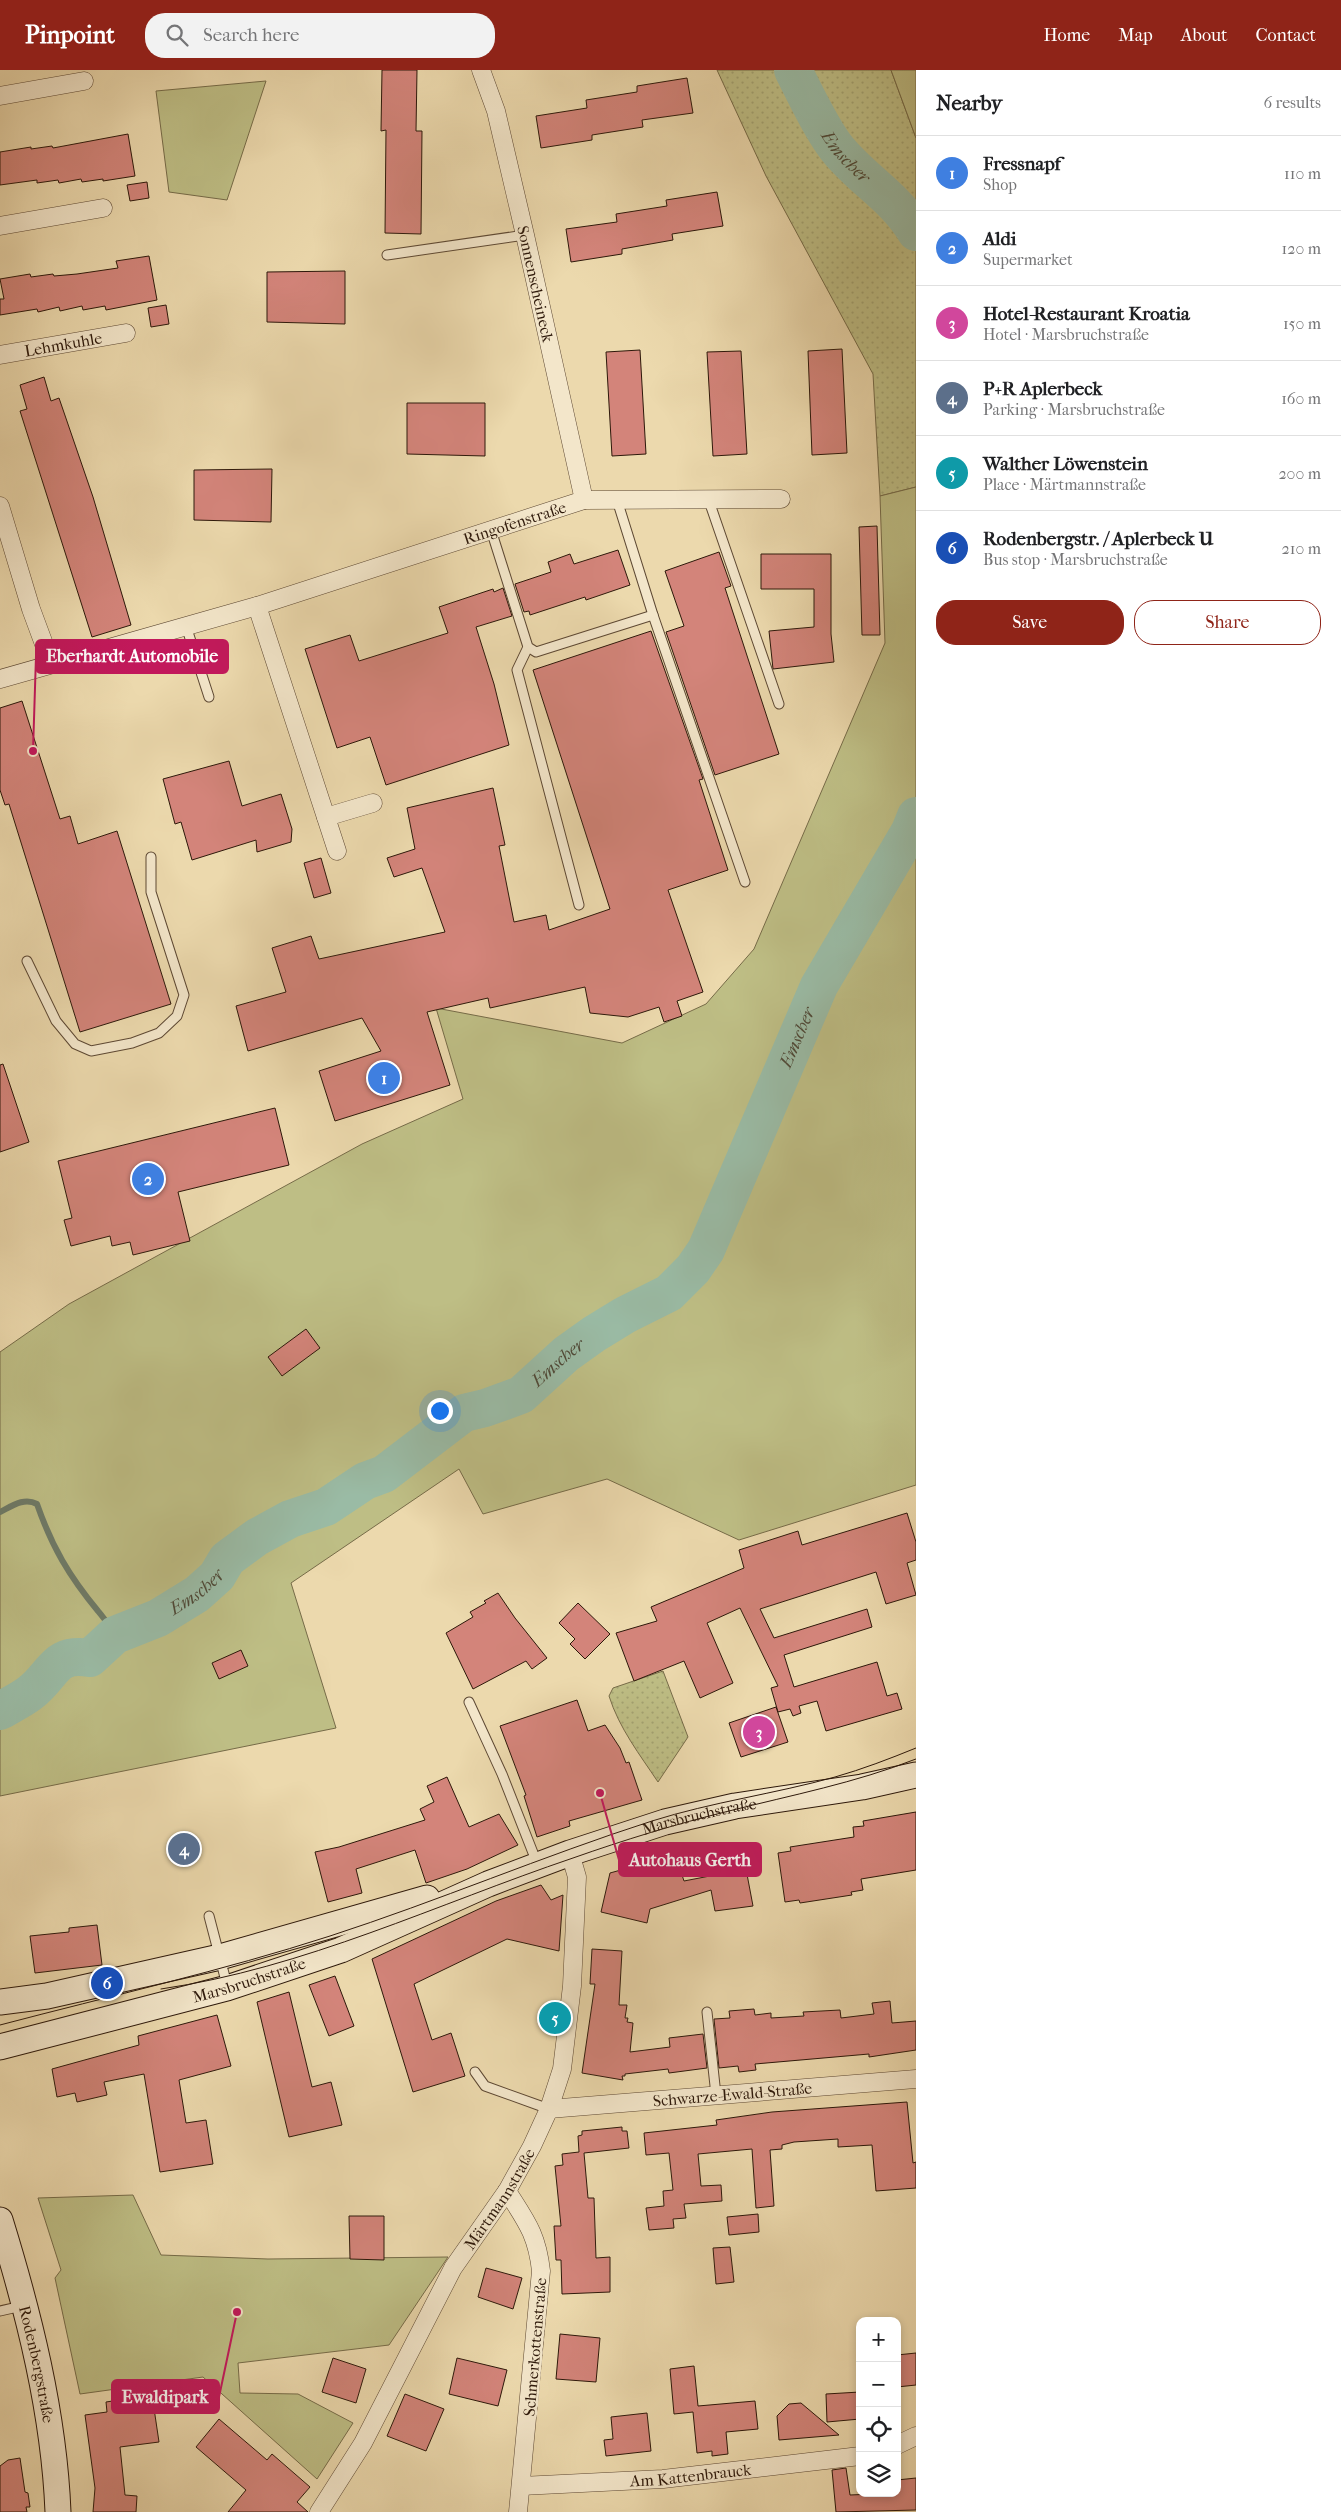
<!DOCTYPE html>
<html lang="en">
<head>
<meta charset="utf-8">
<style>
	:root { --surface:#fff; --page:#f2f2f2; --text:#202124; --muted:#757577; --line:#e0e0e0; --accent:#8f2418 }
	body { margin:0; font-family:"IM FELL French Canon",serif; background:var(--page); color:var(--text) }
	.controls { position:absolute; right:15px; bottom:15px; display:grid; overflow:hidden; border-radius:10px; box-shadow:0 2px 8px #0003 }
	.controls button { width:45px; height:45px; display:grid; place-items:center; padding:0; border:0; border-bottom:1px solid var(--line); background:var(--surface); color:var(--text); font:25px sans-serif }
	.you { position:absolute; left:439px; top:1340px; width:18px; height:18px; margin:-12px; border:4px solid #fff; border-radius:50%; background:#1a73e8; box-shadow:0 0 0 8px #1a73e833 }
	.badge { display:grid; place-items:center; width:32px; height:32px; border-radius:50%; background:var(--accent); color:#fff; font-size:16px; font-weight:700 }
	.pin { position:absolute; translate:-50% -50%; border:2px solid #fff; box-shadow:0 1px 5px #0006 }
	.list { margin:0; padding:0; list-style:none }
	h2 { display:flex; justify-content:space-between; align-items:center; height:65px; margin:0; padding:0 20px; font-size:21px }
	h2 small { font-size:16px; font-weight:400; color:var(--muted) }
	.list li { display:grid; grid-template-columns:32px 1fr auto; gap:15px; align-items:center; box-sizing:border-box; height:75px; padding:0 20px; border-top:1px solid var(--line) }
	.list b { display:block; font-size:19px; white-space:nowrap }
	.list p { margin:0; font-size:16px; white-space:nowrap; color:var(--muted) }
	.list em { font-size:16px; font-style:normal; color:var(--muted) }
	.actions { display:flex; gap:10px; padding:15px 20px }
	.actions a { flex:1; padding:11px 0; border:1px solid var(--accent); border-radius:20px; text-align:center; font-size:18px; color:var(--accent) }
	.actions .main { background:var(--accent); color:#fff }
	.icon { flex:none; width:28px; height:28px; fill:none; stroke:currentColor; stroke-width:2; stroke-linecap:round; stroke-linejoin:round }
	.map { position:relative; flex:none; width:916px; height:2442px; overflow:hidden }
	header { display:flex; align-items:center; gap:30px; box-sizing:border-box; height:70px; padding:0 25px; background:var(--accent); color:#fff }
	header strong { font-size:24px }
	nav { display:flex; gap:28px; margin-inline-start:auto; font-size:18px }
	.search { width:350px; height:45px; background:var(--page); display:flex; align-items:center; gap:12px; box-sizing:border-box; padding:0 18px; border-radius:20px; color:var(--muted); font-size:19px }
	main { display:flex }
	aside { flex:1; background:var(--surface) }
	.map>svg:first-child { display:block }
	.grass { fill:url(#grass-dots); stroke:#766b48 }
	.green { fill:#bebe85; stroke:#766b48 }
	.lines { fill:none; stroke-linecap:round; stroke-linejoin:round }
	.stream { stroke:#6e7a67; stroke-width:6 }
	.river { stroke:#9abba5; stroke-width:38 }
	.building { fill:#d3847a; stroke:#2d180a }
	.lane-casing { stroke:#5d4833; stroke-width:11 }
	.street-casing { stroke:#5d4833; stroke-width:19 }
	.secondary-casing { stroke:#2d180a; stroke-width:27 }
	.lane { stroke:#f3e6ca; stroke-width:9 }
	.street { stroke:#f3e6ca; stroke-width:18 }
	.secondary { stroke:#f3e6ca; stroke-width:25 }
	.tram { stroke:#2d180a; stroke-width:1 }
	.labels { text-anchor:middle; dominant-baseline:central; stroke-width:5; stroke-linejoin:round; paint-order:stroke }
	.street-label { font-size:16px; fill:#2d180a; stroke:#f3e6ca }
	.water-label { font-size:18px; font-style:italic; fill:#4e4938; stroke:#f3e6ca }
	.leader { fill:none; stroke:#c2185b; stroke-width:2 }
	.callout-dot { fill:#c2185b; stroke:#f3e6ca; stroke-width:2 }
	.callout { fill:#c2185b; stroke:#c2185b; stroke-width:2 }
	.callout-label { font-size:18px; text-anchor:middle; font-weight:bold; fill:#fff }
</style>
</head>
<body>
<header>
<strong>Pinpoint</strong>
<div class="search"><svg class="icon" aria-label="search" viewBox="0 0 24 24"><circle cx="10" cy="10" r="6"/><path d="M15 15l6 6"/></svg>Search here</div>
<nav><a>Home</a><a>Map</a><a>About</a><a>Contact</a></nav>
</header>
<main>
<div class="map">
<svg width="916" height="2442" viewBox="0 0 916 2442">
	<defs>
		<pattern id="grass-dots" width="8" height="8" patternUnits="userSpaceOnUse" patternTransform="scale(1.25)"><rect width="8" height="8" fill="#bebe85"/><path d="M2 2h.1M6 6h.1" fill="none" stroke="#a4a372" stroke-width="1.8" stroke-linecap="round"/></pattern>
	</defs>
	<rect width="100%" height="100%" fill="#ecd9ad"/>
	<filter id="stains"><feTurbulence type="fractalNoise" baseFrequency=".004" numOctaves="4"/><feColorMatrix values="0 0 0 0 .2 0 0 0 0 .09 0 0 0 0 .02 0 0 0 .5 -.17"/></filter>
	<radialGradient id="worn" r=".72"><stop offset=".6" stop-color="#630" stop-opacity="0"/><stop offset="1" stop-color="#630" stop-opacity=".3"/></radialGradient>
	<g class="grass">
		<polygon points="717,0 891,0 916,68 916,417 880,426 873,304 766,106"/>
		<path d="M663 1601 688 1667 658 1712C640 1685 619 1658 609 1626L613 1618Z"/>
	</g>
	<g class="green">
		<polygon points="891,0 916,0 916,68"/>
		<polygon points="266,11 227,130 169,122 156,21"/>
		<polygon points="916,417 916,1415 739,1470 607,1409 483,1444 459,1399 291,1513 336,1658 0,1726 0,1282 69,1234 362,1074 463,1029 436,938 622,973 706,934 754,879 885,573 880,426"/>
		<polygon points="133,2125 161,2185 268,2189 448,2187 389,2275 238,2293 240,2323 298,2324 353,2353 317,2409 203,2307 80,2324 55,2208 61,2200 38,2128"/>
	</g>
	<g class="lines">
		<path class="stream" d="M0 1442C12 1436 24 1427 37 1434 52 1477 69 1506 98 1541 105 1549 109 1557 118 1563"/>
		<g class="river">
			<path id="s1" d="M793 0C804 22 824 64 839 81 864 111 895 127 916 162"/>
			<path id="s2" d="M0 1641C10 1635 21 1630 30 1623 55 1604 53 1582 90 1588L115 1565 158 1548 197 1524 217 1506 227 1489 257 1467 290 1449 326 1437 365 1411 384 1404 464 1343 485 1338 521 1325 566 1284 594 1264 625 1245 669 1223 693 1199 706 1180 819 916 910 761 916 746"/>
		</g>
	</g>
	<g class="building">
		<polygon points="382,0 417,0 416,61 422,61 421,164 385,163 386,60 381,61"/>
		<polygon points="687,8 693,43 642,50 643,57 592,65 592,70 541,78 536,46 587,38 586,30 637,22 637,16"/>
		<polygon points="128,64 135,106 103,111 103,109 82,112 81,109 59,113 58,110 37,113 37,110 0,115 0,82 31,77 31,79 52,76 53,78"/>
		<polygon points="147,112 149,128 130,131 127,115"/>
		<polygon points="717,122 723,156 672,164 673,170 622,179 622,184 571,192 566,159 617,152 616,144 667,136 666,130"/>
		<polygon points="149,186 157,230 106,240 105,236 83,240 82,236 60,241 59,237 38,242 37,239 0,245 0,229 4,229 0,209 30,204 31,207 53,204 54,206 77,204 118,198 116,191"/>
		<polygon points="345,201 345,254 267,252 267,202"/>
		<polygon points="166,235 169,254 151,257 148,238"/>
		<polygon points="842,279 847,383 812,385 808,281"/>
		<polygon points="640,280 646,384 612,386 606,282"/>
		<polygon points="741,281 747,384 713,386 707,282"/>
		<polygon points="44,307 51,331 59,328 93,427 131,555 92,567 20,341 27,339 20,315"/>
		<polygon points="407,333 485,333 485,386 407,384"/>
		<polygon points="272,399 271,452 194,450 194,400"/>
		<polygon points="877,456 880,565 862,565 859,457"/>
		<polygon points="618,480 630,515 586,530 585,527 530,545 529,541 524,542 515,514 551,502 548,492 570,484 574,494"/>
		<polygon points="719,482 731,516 725,518 779,684 715,705 666,562 684,556 665,501"/>
		<polygon points="761,484 831,484 831,564 834,592 773,599 769,561 814,557 814,519 761,519"/>
		<polygon points="503,518 512,546 476,557 494,614 509,675 386,715 370,667 337,678 305,579 350,565 359,591 448,563 439,537 493,519 494,522"/>
		<polygon points="651,561 703,709 699,710 728,800 668,820 703,922 677,931 682,946 664,952 659,937 628,947 590,943 585,917 490,938 488,928 427,942 450,1015 335,1051 319,1001 381,981 362,948 248,981 236,936 286,922 272,878 311,866 319,889 445,862 422,798 394,807 387,788 415,779 407,738 493,718 505,775 499,776 514,852 546,845 549,860 610,839 533,600"/>
		<polygon points="22,631 60,749 70,746 78,774 117,761 171,934 80,962 9,734 5,735 0,720 0,638"/>
		<polygon points="229,691 242,736 281,724 292,759 291,772 257,782 256,770 192,790 181,752 175,754 163,709"/>
		<polygon points="321,788 331,823 314,828 304,793"/>
		<polygon points="3,994 29,1072 0,1082 0,995"/>
		<polygon points="275,1038 289,1095 178,1122 190,1171 133,1185 130,1172 112,1176 110,1166 71,1176 64,1150 72,1148 58,1091"/>
		<polygon points="306,1259 320,1278 282,1306 268,1287"/>
		<polygon points="907,1443 916,1472 916,1490 907,1493 916,1525 886,1534 876,1502 760,1539 774,1568 867,1539 872,1557 784,1585 794,1617 877,1592 887,1626 897,1623 902,1639 826,1661 817,1631 799,1636 801,1643 793,1646 790,1639 778,1642 771,1618 778,1616 740,1538 707,1553 733,1613 700,1628 684,1591 634,1611 616,1563 657,1551 651,1537 744,1498 739,1480 798,1461 802,1475"/>
		<polygon points="498,1523 515,1548 547,1588 532,1599 526,1591 473,1619 446,1563 473,1547 470,1542 486,1533 484,1531"/>
		<polygon points="578,1533 610,1564 585,1589 570,1574 575,1569 559,1553"/>
		<polygon points="241,1580 248,1596 219,1609 212,1593"/>
		<polygon points="577,1630 588,1661 605,1655 620,1678 626,1693 629,1692 642,1730 569,1751 570,1756 537,1767 524,1726 526,1725 500,1656"/>
		<polygon points="776,1637 788,1672 741,1687 729,1653"/>
		<polygon points="447,1707 469,1757 499,1744 518,1775 467,1799 426,1813 415,1780 356,1799 362,1823 328,1832 315,1782 339,1777 425,1750 420,1739 434,1732 427,1716"/>
		<polygon points="916,1742 916,1800 861,1809 863,1820 851,1822 852,1825 800,1833 799,1830 785,1832 778,1783 791,1781 790,1777 854,1767 853,1757 864,1756 863,1751"/>
		<polygon points="671,1786 674,1801 680,1799 684,1811 746,1799 753,1836 715,1841 711,1820 650,1839 647,1853 601,1842 610,1803"/>
		<polygon points="541,1815 551,1830 563,1825 559,1881 507,1869 414,1914 432,1970 451,1963 465,2006 413,2022 372,1889 496,1831"/>
		<polygon points="97,1855 102,1895 35,1903 30,1866 69,1862 69,1858"/>
		<polygon points="592,1879 622,1881 619,1935 627,1935 625,1948 628,1948 627,1952 633,1953 630,1982 670,1977 669,1968 703,1964 707,1998 669,2003 668,1999 625,2004 625,2006 622,2006 623,2010 582,2003 595,1914 590,1914"/>
		<polygon points="335,1906 354,1956 329,1966 309,1915"/>
		<polygon points="289,1922 312,2017 331,2012 342,2055 289,2067 257,1932"/>
		<polygon points="890,1931 892,1953 916,1951 916,1980 869,1987 869,1984 755,1994 756,2000 739,2002 738,1996 719,1998 714,1949 730,1948 729,1941 754,1939 755,1945 771,1943 771,1948 804,1946 803,1942 840,1940 841,1948 874,1944 872,1933"/>
		<polygon points="217,1945 231,1996 179,2010 186,2053 206,2050 213,2094 160,2102 144,2004 104,2012 107,2025 77,2032 75,2023 57,2027 52,1999 139,1975 138,1966"/>
		<polygon points="907,2032 913,2093 916,2092 916,2118 876,2121 872,2075 838,2077 838,2069 794,2072 782,2075 782,2079 770,2080 774,2136 756,2138 752,2079 698,2084 701,2116 721,2115 722,2131 684,2134 686,2148 673,2149 674,2158 649,2160 646,2138 664,2136 663,2121 673,2120 669,2083 646,2085 644,2063 717,2055 716,2050 772,2042"/>
		<polygon points="622,2057 622,2061 627,2061 629,2078 584,2083 588,2128 594,2128 596,2188 610,2187 610,2222 562,2224 561,2190 556,2190 554,2156 561,2156 555,2096 563,2095 562,2084 579,2082 578,2066 582,2065 582,2061"/>
		<polygon points="758,2144 759,2162 729,2165 727,2147"/>
		<polygon points="349,2146 384,2146 384,2190 350,2189"/>
		<polygon points="730,2177 734,2212 716,2214 713,2178"/>
		<polygon points="486,2198 522,2208 513,2239 478,2227"/>
		<polygon points="560,2264 600,2268 596,2312 556,2309"/>
		<polygon points="916,2283 916,2315 897,2317 897,2285"/>
		<polygon points="333,2288 366,2299 356,2333 322,2322"/>
		<polygon points="457,2288 507,2300 498,2336 449,2324"/>
		<polygon points="694,2296 698,2336 755,2331 758,2359 726,2362 728,2384 712,2386 712,2381 697,2383 693,2342 674,2344 670,2299"/>
		<polygon points="860,2322 860,2349 827,2352 826,2324"/>
		<polygon points="405,2324 444,2339 426,2381 387,2366"/>
		<polygon points="152,2325 159,2372 120,2377 125,2425 137,2426 136,2442 93,2442 95,2418 85,2345 107,2342 106,2332"/>
		<polygon points="801,2333 839,2365 779,2370 777,2346 789,2334"/>
		<polygon points="647,2343 651,2381 606,2386 604,2370 613,2369 611,2347"/>
		<polygon points="219,2349 267,2390 272,2384 310,2417 297,2432 308,2442 228,2442 246,2420 196,2377"/>
		<polygon points="20,2388 25,2422 28,2423 30,2437 26,2437 27,2442 0,2442 0,2396 8,2390"/>
		<polygon points="846,2398 850,2425 897,2423 897,2410 916,2408 916,2440 836,2442 832,2400"/>
	</g>
	<g class="lines">
		<g class="lane-casing">
			<g id="lane">
				<polyline points="387,185 525,165"/>
				<polyline points="617,430 653,545 745,812"/>
				<polyline points="709,431 779,634"/>
				<polyline points="491,460 528,577 536,582 653,545"/>
				<polyline points="186,556 209,627"/>
				<polyline points="528,577 517,600 579,835"/>
				<polyline points="27,891 56,951 75,974 91,981 132,973 159,963 177,946 184,925 151,822 151,787"/>
				<polyline points="469,1632 502,1704 537,1793"/>
				<polyline points="209,1846 227,1915"/>
				<polyline points="707,1942 716,2025"/>
				<polyline points="475,2002 485,2016 549,2039"/>
				<polyline points="0,2241 22,2236"/>
			</g>
		</g>
		<g class="street-casing">
			<g id="street">
				<path id="s3" d="M481 0 496 41 525 165 584 430"/>
				<polyline points="0,26 84,11"/>
				<polyline points="0,156 103,138"/>
				<path id="s4" d="M0 285 126 263"/>
				<polyline points="0,436 31,539 51,593"/>
				<polyline points="257,536 337,781"/>
				<path id="s5" d="M0 609 257 536 584 430 781 429"/>
				<polyline points="326,747 373,733"/>
				<path id="s6" d="M549 2039 916 2009"/>
				<path d="M507 2121C526 2151 537 2164 541 2201L518 2442"/>
				<polyline points="897,2375 916,2366"/>
				<path id="s7" d="M521 2416 663 2409 860 2386"/>
				<path id="s8" d="M319 2442 363 2373 453 2198 507 2121 532 2076 549 2039 562 1999 572 1916 577 1807 570 1783"/>
			</g>
		</g>
		<g class="secondary-casing">
			<g id="secondary">
				<polyline points="0,1932 47,1926 220,1887 427,1828"/>
				<path id="s9" d="M0 1977 227 1918 341 1880 488 1814 570 1783 665 1752 735 1736 862 1717 916 1705"/>
				<path id="s10" d="M0 2150C29 2244 54 2343 58 2442"/>
			</g>
		</g>
		<use href="#lane" class="lane"/>
		<use href="#street" class="street"/>
		<use href="#secondary" class="secondary"/>
		<g class="tram">
			<path d="M161 1919C305 1898 437 1834 573 1788 624 1770 676 1754 729 1741 792 1725 855 1713 916 1689"/>
			<path d="M0 1955C110 1926 222 1901 330 1866 438 1831 543 1786 652 1751 712 1732 774 1724 835 1707 863 1699 889 1689 916 1678"/>
		</g>
	</g>
	<g class="labels">
		<g class="street-label">
			<text stroke="none"><textPath href="#s3" startOffset="221">Sonnenscheineck</textPath></text>
			<text stroke="none"><textPath href="#s4" startOffset="64">Lehmkuhle</textPath></text>
			<text stroke="none"><textPath href="#s5" startOffset="538">Ringofenstraße</textPath></text>
			<text stroke="none"><textPath href="#s9" startOffset="738">Marsbruchstraße</textPath></text>
			<text stroke="none"><textPath href="#s9" startOffset="258">Marsbruchstraße</textPath></text>
			<text stroke="none"><textPath href="#s6" startOffset="184">Schwarze-Ewald-Straße</textPath></text>
			<text stroke="none"><textPath href="#s8" startOffset="362">Märtmannstraße</textPath></text>
			<text transform="translate(535 2277) rotate(-85)">Schmerkottenstraße</text>
			<text stroke="none"><textPath href="#s10" startOffset="149">Rodenbergstraße</textPath></text>
			<text stroke="none"><textPath href="#s7" startOffset="170">Am Kattenbrauck</textPath></text>
		</g>
		<g class="water-label">
			<text stroke="none"><textPath href="#s1" startOffset="102">Emscher</textPath></text>
			<text stroke="none"><textPath href="#s2" startOffset="1091">Emscher</textPath></text>
			<text stroke="none"><textPath href="#s2" startOffset="671">Emscher</textPath></text>
			<text stroke="none"><textPath href="#s2" startOffset="236">Emscher</textPath></text>
		</g>
	</g>
	<path class="leader" d="M33 681L36 586M600 1723L619 1790M237 2242L219 2327"/>
	<g class="callout-dot">
		<circle cx="33" cy="681" r="5"/>
		<circle cx="600" cy="1723" r="5"/>
		<circle cx="237" cy="2242" r="5"/>
	</g>
	<g class="callout">
		<rect x="36" y="570" width="192" height="33" rx="5"/>
		<rect x="619" y="1773" width="142" height="33" rx="5"/>
		<rect x="112" y="2310" width="107" height="33" rx="5"/>
	</g>
	<g class="callout-label">
		<text x="132" y="592">Eberhardt Automobile</text>
		<text x="690" y="1796">Autohaus Gerth</text>
		<text x="165" y="2333">Ewaldipark</text>
	</g>
	<rect width="100%" height="100%" filter="url(#stains)"/>
	<rect width="100%" height="100%" fill="url(#worn)"/>
</svg>
<div class="controls">
<button>+</button>
<button>−</button>
<button><svg class="icon" aria-label="locate" viewBox="0 0 24 24"><circle cx="12" cy="12" r="6"/><path d="M12 2v4M12 18v4M2 12h4M18 12h4"/></svg></button>
<button><svg class="icon" aria-label="layers" viewBox="0 0 24 24"><path d="M12 4l9 5-9 5-9-5zM3 14l9 5 9-5"/></svg></button>
</div>
<div class="you"></div>
<div class="pin badge" style="left:384px;top:1008px;background:#3f7fe0">1</div>
<div class="pin badge" style="left:148px;top:1109px;background:#3f7fe0">2</div>
<div class="pin badge" style="left:759px;top:1662px;background:#d1479c">3</div>
<div class="pin badge" style="left:184px;top:1779px;background:#5c6f8a">4</div>
<div class="pin badge" style="left:555px;top:1948px;background:#0f9aa8">5</div>
<div class="pin badge" style="left:107px;top:1913px;background:#1a4fb4">6</div>
</div>
<aside>
<h2>Nearby<small>6 results</small></h2>
<ul class="list">
<li><span class="badge" style="background:#3f7fe0">1</span><div><b>Fressnapf</b><p>Shop</p></div><em>110 m</em></li>
<li><span class="badge" style="background:#3f7fe0">2</span><div><b>Aldi</b><p>Supermarket</p></div><em>120 m</em></li>
<li><span class="badge" style="background:#d1479c">3</span><div><b>Hotel-Restaurant Kroatia</b><p>Hotel · Marsbruchstraße</p></div><em>150 m</em></li>
<li><span class="badge" style="background:#5c6f8a">4</span><div><b>P+R Aplerbeck</b><p>Parking · Marsbruchstraße</p></div><em>160 m</em></li>
<li><span class="badge" style="background:#0f9aa8">5</span><div><b>Walther Löwenstein</b><p>Place · Märtmannstraße</p></div><em>200 m</em></li>
<li><span class="badge" style="background:#1a4fb4">6</span><div><b>Rodenbergstr. / Aplerbeck U</b><p>Bus stop · Marsbruchstraße</p></div><em>210 m</em></li>
</ul>
<div class="actions"><a class="main">Save</a><a>Share</a></div>
</aside>
</main>
</body>
</html>
